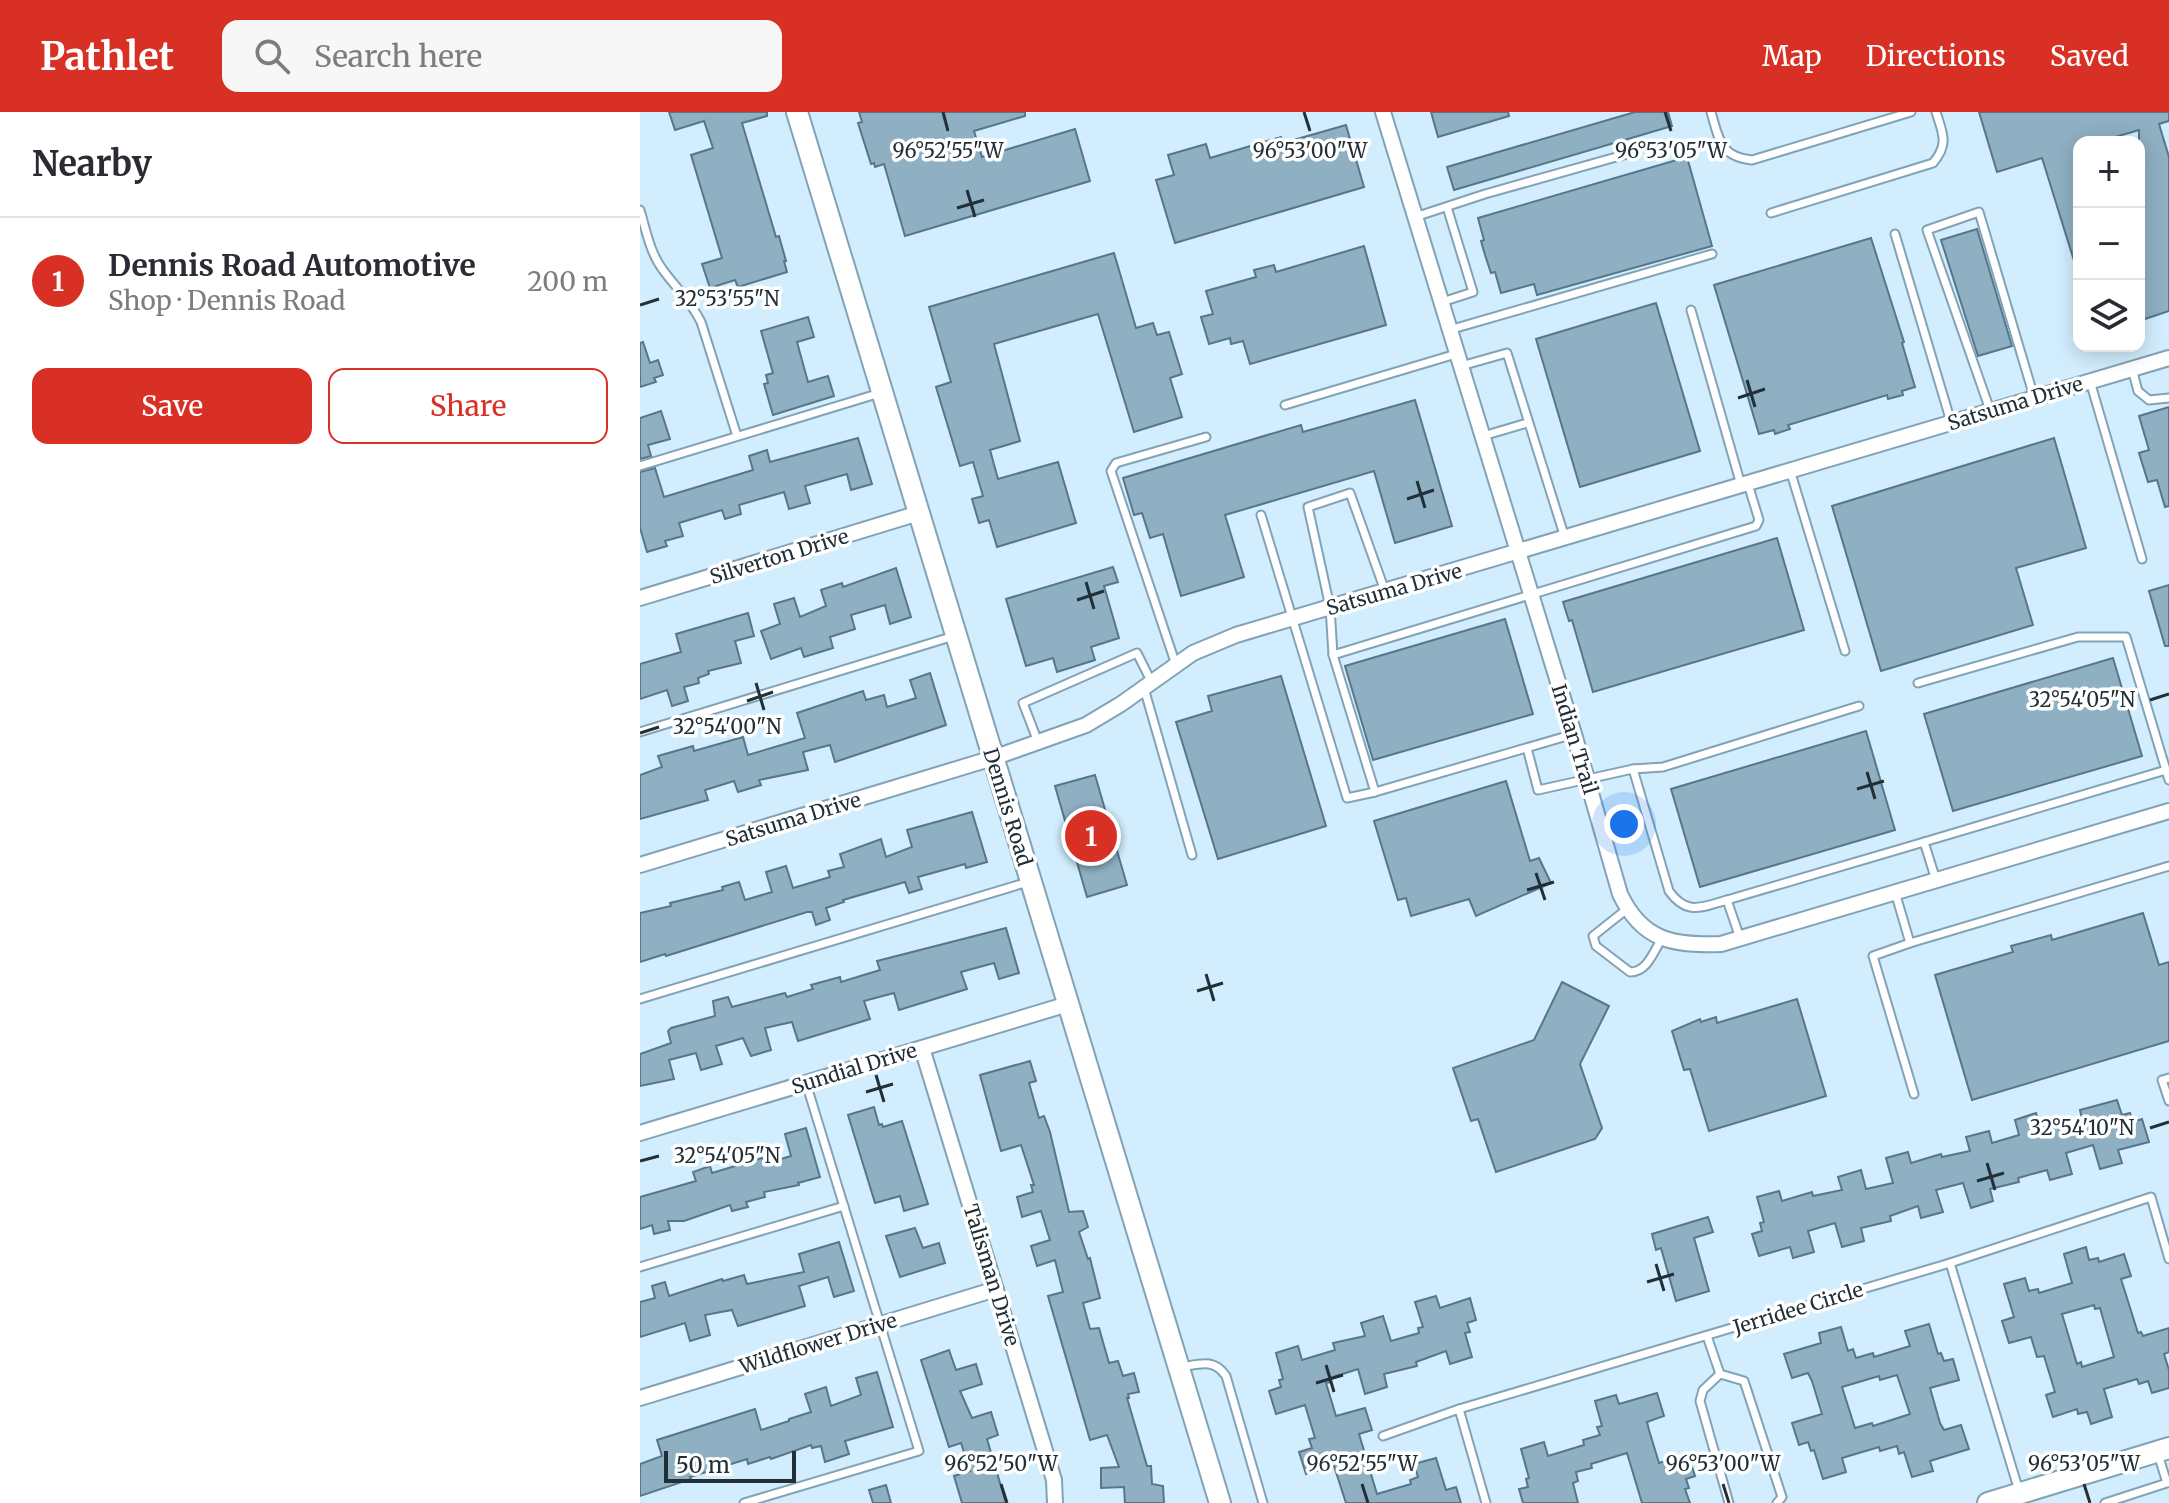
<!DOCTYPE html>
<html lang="en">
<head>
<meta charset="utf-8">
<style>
	:root { --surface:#fff; --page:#f7f7f7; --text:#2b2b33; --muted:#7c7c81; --line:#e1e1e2; --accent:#d93025 }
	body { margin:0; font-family:Merriweather,serif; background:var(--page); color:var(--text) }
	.controls { position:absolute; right:24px; top:24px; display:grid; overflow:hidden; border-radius:16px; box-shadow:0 4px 20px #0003 }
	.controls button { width:72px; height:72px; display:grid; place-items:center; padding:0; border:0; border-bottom:2px solid var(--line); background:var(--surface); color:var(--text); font:40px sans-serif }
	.scale { position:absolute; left:24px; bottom:20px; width:132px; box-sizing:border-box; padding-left:8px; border:4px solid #212f36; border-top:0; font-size:22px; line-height:28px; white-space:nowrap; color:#212f36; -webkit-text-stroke:6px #fff; paint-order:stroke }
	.you { position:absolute; left:984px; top:712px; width:28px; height:28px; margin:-20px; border:6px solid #fff; border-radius:50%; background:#1a73e8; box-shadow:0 0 0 12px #1a73e833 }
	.badge { display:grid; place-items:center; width:52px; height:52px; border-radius:50%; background:var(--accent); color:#fff; font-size:26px; font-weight:700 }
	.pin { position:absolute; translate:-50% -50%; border:4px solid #fff; box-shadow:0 2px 8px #0006 }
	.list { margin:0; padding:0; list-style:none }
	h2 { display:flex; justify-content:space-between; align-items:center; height:104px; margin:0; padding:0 32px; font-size:34px }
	h2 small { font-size:26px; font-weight:400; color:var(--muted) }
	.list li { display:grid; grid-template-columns:52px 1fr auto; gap:24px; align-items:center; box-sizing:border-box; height:128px; padding:0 32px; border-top:2px solid var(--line) }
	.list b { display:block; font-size:30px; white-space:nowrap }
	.list p { margin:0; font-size:26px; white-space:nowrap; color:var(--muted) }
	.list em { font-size:26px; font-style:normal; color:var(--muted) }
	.actions { display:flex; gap:16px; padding:24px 32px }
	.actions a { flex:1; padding:18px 0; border:2px solid var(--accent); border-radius:16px; text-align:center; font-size:28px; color:var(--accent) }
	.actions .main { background:var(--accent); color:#fff }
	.icon { flex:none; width:44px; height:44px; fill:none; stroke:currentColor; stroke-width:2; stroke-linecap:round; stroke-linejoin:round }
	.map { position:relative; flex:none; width:1529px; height:1391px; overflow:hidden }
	header { display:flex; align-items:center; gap:48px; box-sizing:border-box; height:112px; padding:0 40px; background:var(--accent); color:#fff }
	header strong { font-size:38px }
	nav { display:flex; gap:44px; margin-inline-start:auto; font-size:28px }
	.search { width:560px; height:72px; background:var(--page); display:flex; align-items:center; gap:20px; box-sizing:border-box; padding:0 28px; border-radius:16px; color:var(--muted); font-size:30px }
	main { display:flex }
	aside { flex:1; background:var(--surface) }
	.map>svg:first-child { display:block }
	.building { fill:#8fb0c3; stroke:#577689; stroke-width:2; fill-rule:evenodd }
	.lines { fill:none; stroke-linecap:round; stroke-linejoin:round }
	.lane-casing { stroke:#82a3b6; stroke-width:11 }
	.street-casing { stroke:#82a3b6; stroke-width:18 }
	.secondary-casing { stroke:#82a3b6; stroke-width:24 }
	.lane { stroke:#fff; stroke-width:7 }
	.street { stroke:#fff; stroke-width:14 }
	.secondary { stroke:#fff; stroke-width:20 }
	.ticks { fill:none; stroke:#212f36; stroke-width:3 }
	.labels { text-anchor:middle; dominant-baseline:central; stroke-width:7; stroke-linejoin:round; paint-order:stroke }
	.street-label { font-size:20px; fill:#212f36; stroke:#fff }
	.ticks-label { font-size:20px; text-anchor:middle; fill:#212f36; stroke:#fff; stroke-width:7; stroke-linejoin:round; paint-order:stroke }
</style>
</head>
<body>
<header>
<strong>Pathlet</strong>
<div class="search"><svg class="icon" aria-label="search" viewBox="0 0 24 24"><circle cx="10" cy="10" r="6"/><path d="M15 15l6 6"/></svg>Search here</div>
<nav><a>Map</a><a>Directions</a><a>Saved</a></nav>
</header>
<main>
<aside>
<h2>Nearby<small></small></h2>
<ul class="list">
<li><span class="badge">1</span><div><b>Dennis Road Automotive</b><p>Shop · Dennis Road</p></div><em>200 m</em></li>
</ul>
<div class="actions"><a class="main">Save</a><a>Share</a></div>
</aside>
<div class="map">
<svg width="1529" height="1391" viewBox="0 0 1529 1391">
	<rect width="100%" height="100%" fill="#d2eefe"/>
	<g class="building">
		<polygon points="29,0 127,0 127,4 102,11 136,125 139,124 146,149 144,149 147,160 98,175 95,168 70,176 62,152 82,146 51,43 73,36 64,9 35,18"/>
		<polygon points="219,0 385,0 385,4 334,19 342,45 435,17 450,69 265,124 244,52 235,55 234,51 231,52 218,11 222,10"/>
		<polygon points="791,0 868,0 869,4 798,25"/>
		<polygon points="995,0 1028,0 1032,14 814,78 807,55"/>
		<polygon points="1339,0 1529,0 1529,9 1519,12 1529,45 1529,199 1499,209 1499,18 1458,30 1439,30 1439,155 1436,155 1402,46 1357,60"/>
		<polygon points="706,13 724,75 535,131 516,68 534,63 528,43 566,32 570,46 641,25 643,31"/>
		<polygon points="1047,45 1072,134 897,183 894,172 861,181 855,160 851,161 845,143 841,129 844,128 838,106"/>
		<polygon points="1337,117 1372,234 1338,244 1301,128"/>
		<polygon points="1231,126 1264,230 1262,231 1275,275 1262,279 1263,283 1248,287 1247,283 1148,313 1150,317 1135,322 1134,318 1119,322 1074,173"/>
		<polygon points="724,134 746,213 610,252 603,229 591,232 590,226 569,232 561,205 573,202 566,179 616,165 614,158 634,153 636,160"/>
		<polygon points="474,141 496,216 513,211 517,223 529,220 542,262 530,266 542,305 494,320 458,202 354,232 380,329 350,338 358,367 418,350 436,411 357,435 349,408 339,411 332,387 343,384 333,350 320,354 296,275 311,270 289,195"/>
		<polygon points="1016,191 1060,339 940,375 896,227"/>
		<polygon points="168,205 174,225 157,230 168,270 188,264 194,284 133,303 124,272 128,271 126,263 133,261 121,219"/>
		<polygon points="3,230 10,251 18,248 23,263 14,266 16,270 0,275 0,231"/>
		<polygon points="775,288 812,414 755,431 734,359 585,403 604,465 541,484 523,422 510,426 502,401 494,403 483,366 661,313 663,320"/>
		<polygon points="1529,295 1529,394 1525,395 1517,368 1508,370 1499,341 1509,338 1499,304"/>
		<polygon points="21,299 30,327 8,333 11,344 0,347 0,306"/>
		<polygon points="218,326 232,372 211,378 207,362 165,374 170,391 149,397 144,380 99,393 101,402 85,407 82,398 39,411 43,424 25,429 27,434 7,440 0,416 0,360 15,356 24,385 113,358 109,344 127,338 130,350"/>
		<polygon points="1414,326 1446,436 1376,456 1393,513 1241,559 1192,394"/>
		<polygon points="1137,426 1164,518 953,580 932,508 929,509 923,490"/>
		<polygon points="473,455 478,470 464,474 479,526 451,535 455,548 417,560 413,546 386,554 366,487"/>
		<polygon points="256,456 271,505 250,512 245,493 211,503 215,517 190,525 193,536 164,545 161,536 131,547 121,519 140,512 134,492 154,486 160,505 186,494 181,478 202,471 203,475"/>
		<polygon points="1529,473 1529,534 1525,534 1509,479"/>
		<polygon points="108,501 114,524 95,529 101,551 68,559 69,562 58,566 59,571 44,575 48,589 32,594 27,578 0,587 0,552 41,540 36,522"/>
		<polygon points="865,507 893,602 733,648 705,554"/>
		<polygon points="1473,546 1502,644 1313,699 1284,602"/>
		<polygon points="290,561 306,613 195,650 190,633 163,640 168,658 119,668 121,673 98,680 94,669 65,678 68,688 0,707 0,663 22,655 18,644 53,634 54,639 103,625 108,643 165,626 157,601 223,579 226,588 244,583 247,595 276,586 270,568"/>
		<polygon points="641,564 686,714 578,747 536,610 572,599 568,584"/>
		<polygon points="1226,619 1255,718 1060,775 1031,677"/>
		<polygon points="455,663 487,773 447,785 415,674"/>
		<polygon points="866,669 890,749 899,746 911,771 836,804 829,787 771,804 766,786 758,788 734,709"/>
		<polygon points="332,700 347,750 326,756 325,752 278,765 282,777 269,781 265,770 203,788 204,790 186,796 190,808 176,813 172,800 167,800 26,844 25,842 0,850 0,801 31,794 30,791 83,778 82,775 99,770 105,788 132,780 126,760 146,754 153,776 190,765 188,759 204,755 200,742 241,727 246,745 272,735 267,718"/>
		<polygon points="1503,801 1519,853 1529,850 1529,929 1332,988 1295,863 1373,840 1371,834 1411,823 1412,828"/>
		<polygon points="366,816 379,861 359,867 354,851 321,860 327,877 259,898 254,881 224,889 230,907 158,929 152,910 125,916 131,938 111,944 103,926 76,934 82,952 61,958 56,941 29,948 34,967 0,974 0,942 31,931 28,919 31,916 75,904 73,889 88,885 92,895 145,881 147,885 173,877 171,873 200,865 201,870 240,858 237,849"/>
		<polygon points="922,870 969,894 940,952 962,1016 955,1027 856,1060 838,1007 831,1009 813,956 894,928"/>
		<polygon points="1157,887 1186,984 1069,1019 1050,957 1044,958 1032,919 1060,907 1061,910 1076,905 1077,911"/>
		<polygon points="390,949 396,969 389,971 399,1006 404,1004 410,1020 429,1100 443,1099 448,1115 439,1120 448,1147 450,1146 460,1186 443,1191 450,1217 459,1216 469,1251 478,1249 483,1264 494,1261 499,1280 488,1282 489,1286 487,1286 507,1354 511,1354 512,1372 523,1374 524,1391 485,1391 484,1375 461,1376 461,1356 479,1355 467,1323 450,1328 408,1184 423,1180 415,1148 397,1154 391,1134 410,1128 401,1099 382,1105 377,1085 393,1080 391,1073 394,1073 381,1033 361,1039 340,963"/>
		<polygon points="1477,988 1482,1003 1490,1001 1493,1010 1502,1007 1509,1030 1478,1038 1482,1051 1460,1057 1453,1033 1426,1041 1432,1062 1410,1068 1407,1058 1378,1066 1379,1070 1350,1077 1353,1089 1331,1096 1323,1071 1296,1078 1303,1100 1281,1106 1278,1094 1250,1104 1251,1109 1221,1116 1224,1129 1202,1135 1195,1111 1168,1119 1174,1140 1153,1146 1150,1135 1119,1144 1112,1122 1122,1119 1120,1111 1124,1110 1117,1085 1139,1079 1142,1089 1172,1080 1173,1084 1202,1078 1198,1065 1221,1058 1226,1077 1253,1071 1246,1046 1268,1040 1271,1051 1301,1042 1302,1045 1330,1039 1326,1025 1349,1019 1352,1031 1379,1023 1375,1008 1396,1001 1400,1013 1405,1012 1406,1017 1442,1007 1440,998"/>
		<polygon points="234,995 239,1013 242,1012 243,1015 262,1009 288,1092 264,1099 260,1084 235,1091 208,1003"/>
		<polygon points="166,1016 180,1065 158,1071 159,1073 124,1080 125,1085 106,1090 108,1095 92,1099 90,1093 44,1109 28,1109 30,1118 14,1122 12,1113 0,1117 0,1085 56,1069 53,1060 70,1054 72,1061 122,1046 124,1052 151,1044 145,1022"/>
		<polygon points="1068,1105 1073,1120 1054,1126 1069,1179 1036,1189 1021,1136 1016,1138 1012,1122"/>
		<polygon points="275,1116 283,1136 299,1131 305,1151 260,1165 246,1124"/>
		<polygon points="199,1130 214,1179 194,1185 188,1165 159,1174 165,1194 98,1214 92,1198 65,1203 70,1223 50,1229 45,1211 0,1225 0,1190 15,1186 12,1174 25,1170 29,1184 82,1167 83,1169 104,1163 107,1172 164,1160 159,1142"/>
		<path d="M1446 1135 1449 1148 1458 1146 1459 1150 1484 1142 1491 1164 1481 1167 1498 1221 1501 1220 1503 1224 1529 1216V1240L1524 1242 1529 1258V1276L1512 1281 1508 1269 1499 1272 1497 1267 1464 1277 1472 1305 1451 1312 1447 1300 1438 1302 1437 1297 1413 1305 1406 1283 1415 1280 1404 1244 1397 1245 1391 1225 1369 1231 1362 1209 1374 1205 1364 1172 1385 1166 1389 1179 1398 1177 1399 1181 1432 1171 1424 1142ZM1454 1193 1455 1197 1460 1196 1474 1245 1442 1255 1441 1250 1437 1252 1422 1202Z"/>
		<polygon points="796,1184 800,1196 830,1186 836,1208 827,1211 830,1220 825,1221 832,1245 810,1252 806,1239 776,1250 777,1254 744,1262 747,1275 725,1282 718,1257 690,1266 691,1270 686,1271 696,1304 725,1296 732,1318 719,1322 737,1382 771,1372 770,1368 778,1365 774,1352 796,1346 806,1378 816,1375 821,1391 706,1391 694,1354 666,1362 659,1340 672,1336 669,1327 675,1326 665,1293 636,1302 629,1279 641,1275 639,1268 643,1267 636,1241 658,1234 662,1248 695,1238 693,1231 725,1224 721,1211 743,1204 751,1229 779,1221 778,1216 783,1215 775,1190"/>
		<path d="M1289 1212 1298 1242 1301 1241 1304 1249 1313 1247 1319 1268 1290 1276 1300 1311 1304 1318 1321 1313 1329 1337 1290 1349 1293 1359 1272 1365 1264 1340 1259 1342 1257 1334 1240 1339 1239 1335 1202 1346 1206 1360 1183 1367 1174 1338 1171 1339 1168 1330 1159 1333 1152 1311 1182 1302 1172 1269 1168 1261 1152 1266 1144 1242 1181 1231 1179 1221 1201 1215 1208 1239 1213 1237 1216 1246 1233 1241 1234 1245 1270 1234 1265 1219ZM1257 1263 1270 1302 1233 1314 1232 1311 1215 1316 1202 1275 1239 1264 1240 1268Z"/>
		<polygon points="309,1238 316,1258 336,1252 342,1272 320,1279 332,1306 351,1300 358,1323 347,1327 366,1391 322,1391 314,1364 330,1359 321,1331 309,1335 281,1248"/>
		<polygon points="237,1260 253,1315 205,1329 209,1342 185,1350 181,1334 172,1336 171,1333 131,1347 130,1345 108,1352 107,1347 50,1365 51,1367 0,1384 0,1352 22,1344 17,1328 115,1297 121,1318 149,1309 149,1307 171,1300 165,1282 186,1275 191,1294 221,1283 216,1266"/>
		<polygon points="1017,1281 1024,1304 1007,1310 1009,1318 1019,1351 1048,1342 1055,1364 1046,1367 1049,1376 1045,1377 1050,1391 1002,1391 987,1341 951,1352 952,1356 936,1360 938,1369 933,1371 938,1391 883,1391 879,1377 888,1375 886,1367 889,1366 881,1337 904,1330 908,1344 944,1333 943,1328 960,1323 957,1315 962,1314 955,1289 976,1283 979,1292"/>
		<polygon points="246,1373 251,1391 233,1391 229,1378"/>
	</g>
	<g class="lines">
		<g class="lane-casing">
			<g id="lane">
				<path d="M1071 0C1079 27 1080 45 1112 48L1271 0"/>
				<path d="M0 98C6 118 10 141 23 158 36 176 51 189 61 210L97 324"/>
				<path d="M1131 101 1293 51C1309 32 1303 22 1296 0"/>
				<polyline points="775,105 845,82 994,40"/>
				<polyline points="1255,122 1311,310"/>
				<polyline points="802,190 833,180 807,95"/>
				<polyline points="1051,198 1101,373"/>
				<polyline points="809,218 1072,142"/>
				<polyline points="821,254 867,241 925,426"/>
				<polyline points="1492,257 1498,279 1509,288 1529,286"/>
				<polyline points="1450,269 1502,447"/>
				<polyline points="645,293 816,242"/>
				<polyline points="1350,298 1287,118 1339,100 1394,285"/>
				<polyline points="843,324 887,311"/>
				<polyline points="0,354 240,281"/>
				<polyline points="1150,358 1205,539"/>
				<polyline points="621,403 707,686 735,680"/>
				<polyline points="745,479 710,381 668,395 690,495 693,543 1116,414 1119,408 1108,372"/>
				<polyline points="693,543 735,680 934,622"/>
				<polyline points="536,553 471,359 476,351 566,325"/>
				<polyline points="1278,571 1438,525 1486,525 1529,668"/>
				<polyline points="504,576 552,743"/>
				<polyline points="0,620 314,524"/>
				<polyline points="398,630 383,591 497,541 512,571"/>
				<path d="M887 636 898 678 993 657 1029 779C1047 804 1061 795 1087 788"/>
				<polyline points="993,657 1023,655 1219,594"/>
				<polyline points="1296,768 1284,730 1526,658"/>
				<polyline points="1255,780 1270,831 1529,754"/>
				<path d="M987 797 953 824 956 834 990 860C1007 860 1013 841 1021 828"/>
				<polyline points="1100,826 1087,788 1284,730"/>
				<polyline points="1270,831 1233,844 1274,982"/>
				<polyline points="0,887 388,770"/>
				<polyline points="1529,966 1522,968 1529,989"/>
				<polyline points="1310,1151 1379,1379"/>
				<polyline points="0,1155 204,1094"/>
				<polyline points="1067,1224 1080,1262 1104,1269 1142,1385 1137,1391"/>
				<path d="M541 1255C560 1252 574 1246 586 1264L623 1391"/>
				<polyline points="1080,1262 1063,1278 1060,1289 1089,1391"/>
				<polyline points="819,1297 846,1391"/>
				<polyline points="743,1324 819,1297 1310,1151 1511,1085 1529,1147"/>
				<polyline points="104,1391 279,1339 166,971"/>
				<polyline points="1465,1391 1527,1371 1518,1342"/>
			</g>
		</g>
		<g class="street-casing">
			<g id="street">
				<path d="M743 0 934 622 980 782C1002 829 1034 834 1081 832L1529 699"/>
				<polyline points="0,486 279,401"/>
				<polyline points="0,753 353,646 446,613 481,592 553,541 596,523 1529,246"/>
				<polyline points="282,936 414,1368 415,1391"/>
				<polyline points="0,1021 428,892"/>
				<polyline points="0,1286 356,1177"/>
			</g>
		</g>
		<g class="secondary-casing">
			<g id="secondary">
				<polyline points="157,0 580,1391"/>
				<polyline points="1348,1391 1529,1336"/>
			</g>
		</g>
		<use href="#lane" class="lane"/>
		<use href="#street" class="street"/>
		<use href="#secondary" class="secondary"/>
	</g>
	<path class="ticks" d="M303 0 308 19M664 0 670 19M1025 0 1031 19M327 78 335 105M317 96 344 88M0 193 19 187M1107 268 1115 295M1098 286 1125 277M777 369 785 396M767 387 794 378M446 470 454 497M437 488 464 479M116 571 124 598M1510 588 1529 582M107 589 133 580M0 621 19 615M1227 660 1235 687M1217 677 1244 669M896 761 905 788M887 778 914 770M566 862 574 889M557 879 583 871M236 963 244 990M226 980 253 972M1510 1016 1529 1010M0 1049 19 1044M1347 1051 1355 1078M1337 1069 1364 1061M1016 1152 1024 1179M1007 1170 1034 1162M686 1253 694 1280M676 1271 703 1263M361 1372 367 1391M722 1372 728 1391M1083 1372 1089 1391M1444 1372 1450 1391"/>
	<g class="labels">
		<g class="street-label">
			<text transform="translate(1375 291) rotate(-17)">Satsuma Drive</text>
			<text transform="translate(139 444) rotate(-17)">Silverton Drive</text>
			<text transform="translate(754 477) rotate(-16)">Satsuma Drive</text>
			<text transform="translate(935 627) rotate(73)">Indian Trail</text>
			<text transform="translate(368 695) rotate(73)">Dennis Road</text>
			<text transform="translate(153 707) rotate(-17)">Satsuma Drive</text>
			<text transform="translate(214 956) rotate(-17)">Sundial Drive</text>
			<text transform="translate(352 1163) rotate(73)">Talisman Drive</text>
			<text transform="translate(1158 1196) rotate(-17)">Jerridee Circle</text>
			<text transform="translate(178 1231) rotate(-17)">Wildflower Drive</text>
		</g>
	</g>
	<g class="ticks-label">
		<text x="308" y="46">96°52'55"W</text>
		<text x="670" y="46">96°53'00"W</text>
		<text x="1031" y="46">96°53'05"W</text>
		<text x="87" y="194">32°53'55"N</text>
		<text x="1442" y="595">32°54'05"N</text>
		<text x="87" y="622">32°54'00"N</text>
		<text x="1442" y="1023">32°54'10"N</text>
		<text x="87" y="1051">32°54'05"N</text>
		<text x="361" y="1359">96°52'50"W</text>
		<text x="722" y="1359">96°52'55"W</text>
		<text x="1083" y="1359">96°53'00"W</text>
		<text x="1444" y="1359">96°53'05"W</text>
	</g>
</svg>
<div class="controls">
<button>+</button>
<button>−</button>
<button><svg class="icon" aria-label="layers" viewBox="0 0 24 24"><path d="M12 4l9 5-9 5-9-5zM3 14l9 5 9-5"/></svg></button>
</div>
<div class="scale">50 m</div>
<div class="you"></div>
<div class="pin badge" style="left:451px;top:724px">1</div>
</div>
</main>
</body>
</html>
